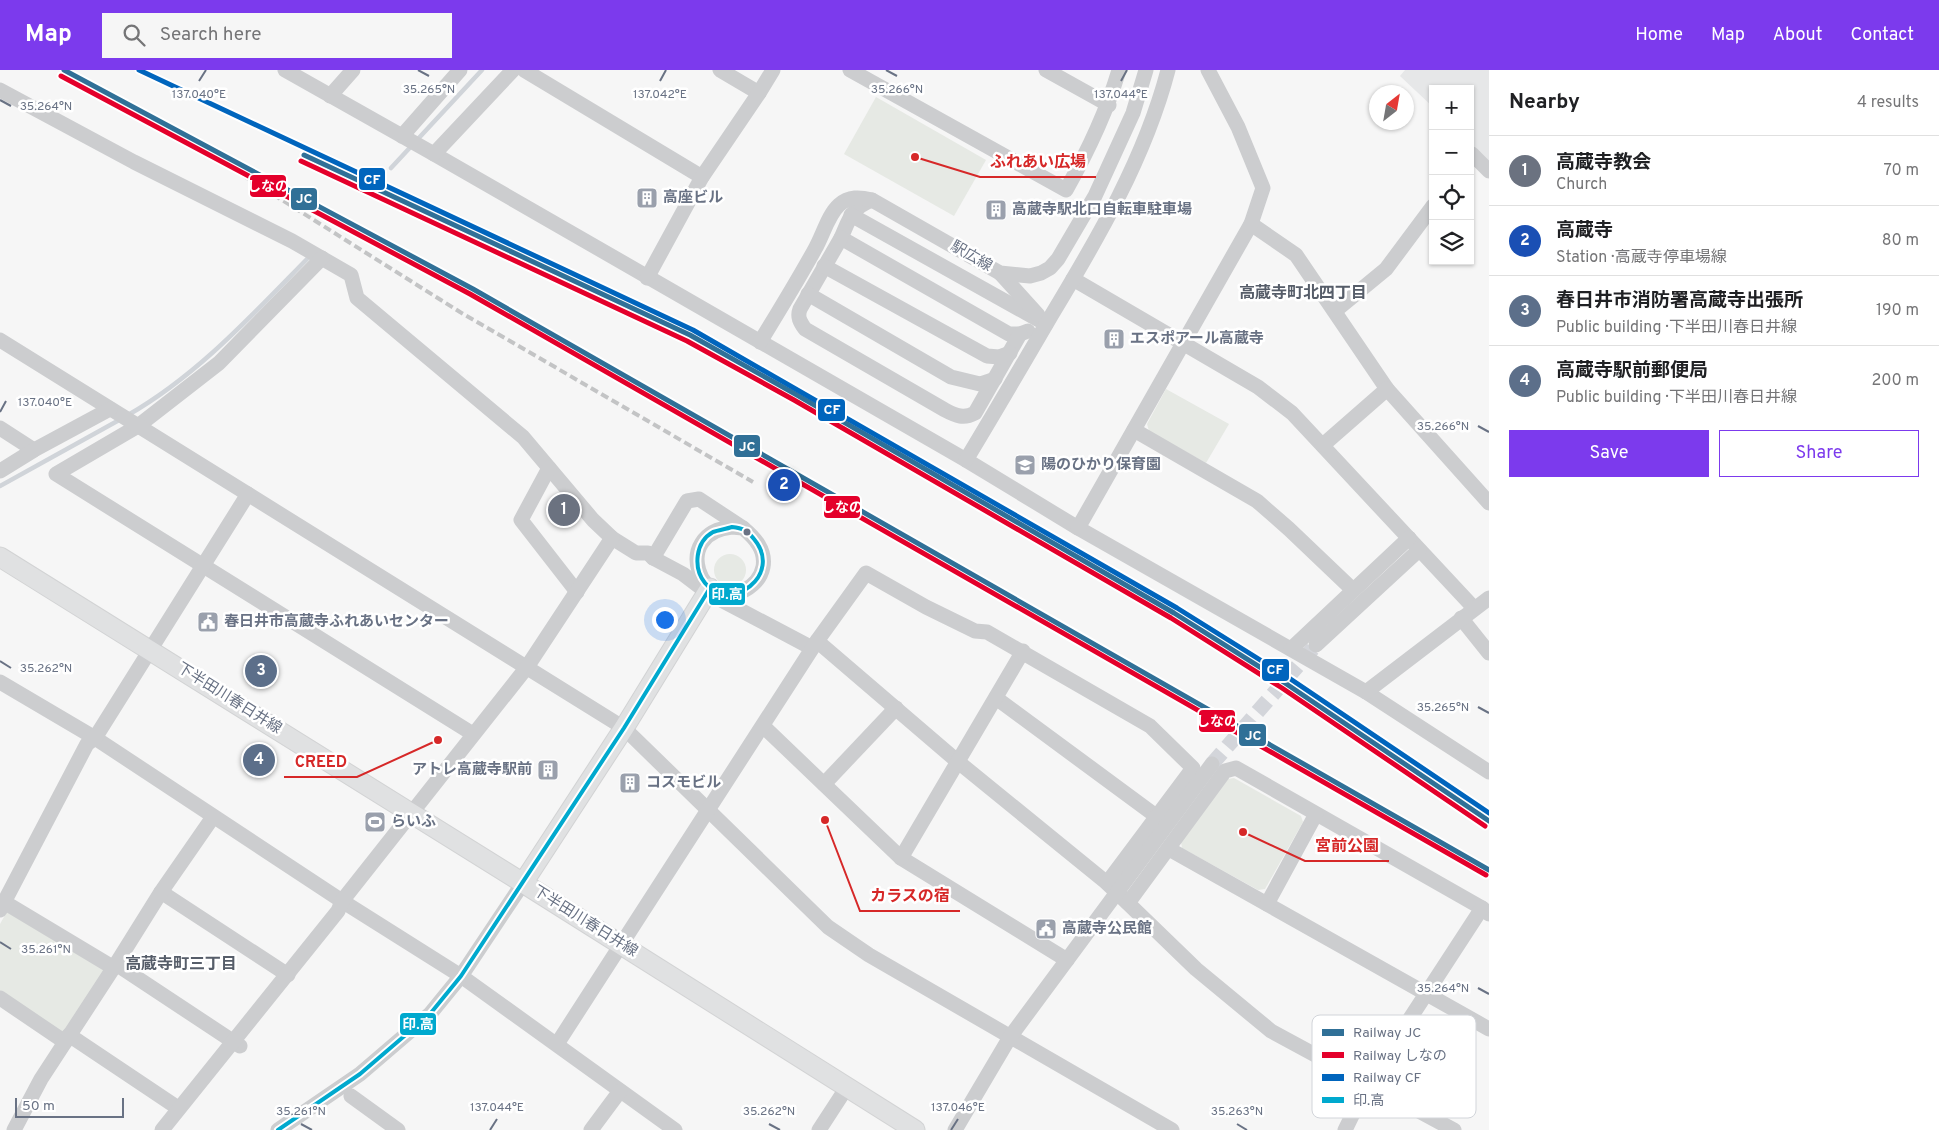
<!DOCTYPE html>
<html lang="en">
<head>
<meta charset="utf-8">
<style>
	:root { --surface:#fff; --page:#f6f6f6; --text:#202124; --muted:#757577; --line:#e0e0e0; --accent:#7c3aed }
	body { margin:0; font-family:Overpass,"Noto Sans JP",sans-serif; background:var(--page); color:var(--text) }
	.controls { position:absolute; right:15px; top:15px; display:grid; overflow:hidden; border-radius:0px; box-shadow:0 1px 4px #0004 }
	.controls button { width:45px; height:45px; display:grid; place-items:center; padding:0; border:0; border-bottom:1px solid var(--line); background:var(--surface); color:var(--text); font:25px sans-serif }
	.compass { position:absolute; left:1369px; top:15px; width:45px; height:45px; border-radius:50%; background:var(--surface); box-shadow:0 1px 4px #0004; rotate:31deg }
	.scale { position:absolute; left:15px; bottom:12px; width:109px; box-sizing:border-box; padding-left:5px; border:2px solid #697284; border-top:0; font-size:14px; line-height:18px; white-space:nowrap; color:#697284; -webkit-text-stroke:4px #fff; paint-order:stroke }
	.you { position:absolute; left:664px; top:549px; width:18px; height:18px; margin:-12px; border:4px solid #fff; border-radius:50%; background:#1a73e8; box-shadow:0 0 0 8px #1a73e833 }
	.badge { display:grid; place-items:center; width:32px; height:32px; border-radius:50%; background:var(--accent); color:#fff; font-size:16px; font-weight:700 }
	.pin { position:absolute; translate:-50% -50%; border:2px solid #fff; box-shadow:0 1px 5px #0006 }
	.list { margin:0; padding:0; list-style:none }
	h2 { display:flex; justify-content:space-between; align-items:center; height:65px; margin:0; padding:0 20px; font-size:21px }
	h2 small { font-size:16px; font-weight:400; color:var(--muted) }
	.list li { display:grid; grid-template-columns:32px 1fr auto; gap:15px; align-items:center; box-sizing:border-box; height:70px; padding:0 20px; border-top:1px solid var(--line) }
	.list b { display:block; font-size:19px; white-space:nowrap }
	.list p { margin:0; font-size:16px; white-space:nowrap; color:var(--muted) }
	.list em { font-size:16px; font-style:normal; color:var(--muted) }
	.actions { display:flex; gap:10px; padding:15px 20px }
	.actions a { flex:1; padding:11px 0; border:1px solid var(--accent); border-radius:0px; text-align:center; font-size:18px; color:var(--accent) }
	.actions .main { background:var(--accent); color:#fff }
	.icon { flex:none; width:28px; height:28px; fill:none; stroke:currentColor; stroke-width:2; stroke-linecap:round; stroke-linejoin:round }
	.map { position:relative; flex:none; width:1489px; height:1060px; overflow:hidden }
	header { display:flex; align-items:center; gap:30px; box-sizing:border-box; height:70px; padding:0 25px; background:var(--accent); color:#fff }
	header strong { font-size:24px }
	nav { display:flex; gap:28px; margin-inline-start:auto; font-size:18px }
	.search { width:350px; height:45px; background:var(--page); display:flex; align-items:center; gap:12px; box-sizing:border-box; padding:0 18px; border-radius:0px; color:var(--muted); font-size:19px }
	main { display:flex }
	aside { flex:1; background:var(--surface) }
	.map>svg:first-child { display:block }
	.built { fill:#e6e7e8 }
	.green { fill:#e6e9e4 }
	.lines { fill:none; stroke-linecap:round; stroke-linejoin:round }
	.stream { stroke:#d0d4d9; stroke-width:4.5 }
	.minor-tunnel { stroke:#d3d5da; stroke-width:15; stroke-dasharray:15 8; stroke-linecap:butt }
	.major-casing { stroke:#d2d3d4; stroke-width:21 }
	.minor { stroke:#cccdcf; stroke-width:15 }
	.major { stroke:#e0e1e2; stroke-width:19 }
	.rail { stroke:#c3c4c5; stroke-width:4; stroke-dasharray:8 4; stroke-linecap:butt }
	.bus-1-casing { stroke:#fff; stroke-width:8 }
	.bus-1 { stroke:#00a9ce; stroke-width:4 }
	.rail-1-casing { stroke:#fff; stroke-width:9 }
	.rail-2-casing { stroke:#fff; stroke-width:9 }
	.rail-3-casing { stroke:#fff; stroke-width:9 }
	.rail-1 { stroke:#307097; stroke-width:5 }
	.rail-2 { stroke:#e4002b; stroke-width:5 }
	.rail-3 { stroke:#0065bd; stroke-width:5 }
	.ticks { fill:none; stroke:#697284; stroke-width:2 }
	.bus-dot { fill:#697284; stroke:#fff; stroke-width:2 }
	.labels { text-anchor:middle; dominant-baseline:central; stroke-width:5; stroke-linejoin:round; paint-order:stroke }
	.poi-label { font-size:15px; font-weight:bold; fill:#697284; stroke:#fff; text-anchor:start }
	.street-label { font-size:15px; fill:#697284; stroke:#fff }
	.neighbourhood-label { font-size:16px; font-weight:bold; fill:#565d69; stroke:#fff }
	.key { fill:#fff; stroke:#d2d5da; stroke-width:1 }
	.key-label { font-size:14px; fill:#697284 }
	.ticks-label { font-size:12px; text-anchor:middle; fill:#697284; stroke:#fff; stroke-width:5; stroke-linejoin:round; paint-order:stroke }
	.leader { fill:none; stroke:#d62828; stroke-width:2 }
	.callout-dot { fill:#d62828; stroke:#fff; stroke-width:2 }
	.callout-label { font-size:16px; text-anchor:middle; font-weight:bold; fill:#d62828; stroke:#fff; stroke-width:5; stroke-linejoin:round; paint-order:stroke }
	.line-badge { stroke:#fff; stroke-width:2 }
	.badge-label { font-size:14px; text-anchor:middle; font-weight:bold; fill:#fff }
</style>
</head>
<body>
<header>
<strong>Map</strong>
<div class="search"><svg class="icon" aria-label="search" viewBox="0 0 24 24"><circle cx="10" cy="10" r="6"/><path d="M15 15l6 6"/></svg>Search here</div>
<nav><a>Home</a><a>Map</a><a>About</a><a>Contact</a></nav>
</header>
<main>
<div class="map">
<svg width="1489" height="1060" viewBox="0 0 1489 1060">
	<rect width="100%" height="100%" fill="#f6f6f6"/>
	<polygon class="built" points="1405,0 1489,0 1489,92 1470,74 1470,19 1433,19 1433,37 1400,6"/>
	<g class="green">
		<polygon points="876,27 986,90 954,146 844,84"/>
		<polygon points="1166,319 1229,354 1206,393 1149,361 1147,354"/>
		<circle cx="730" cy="500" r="16"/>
		<polygon points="1234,708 1301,746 1303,752 1265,819 1258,820 1182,778 1181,772 1228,709"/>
		<polygon points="9,838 107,897 67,964 59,965 0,925 0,854"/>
	</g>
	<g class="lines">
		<g class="stream">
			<polyline points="391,98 482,0"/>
			<path d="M128 345C198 305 253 244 309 187"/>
			<polyline points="0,416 121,349"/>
		</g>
		<polyline class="minor-tunnel" points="1212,694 1316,575"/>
		<g class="major-casing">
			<g id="major">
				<polyline points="0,487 523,813 915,1060"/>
				<polyline points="523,813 624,658 710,518"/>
			</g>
		</g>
		<g class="minor">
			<polyline points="285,0 434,84 966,390 1078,458 1366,622 1489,702"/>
			<polyline points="524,0 702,107"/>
			<polyline points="720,0 759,23"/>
			<path d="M850 0 1066 120C1088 81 1106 44 1119 0"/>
			<polyline points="1046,0 1109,35"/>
			<polyline points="0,20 134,92 292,171 351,205 357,228 523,367 593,450 612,468 636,483 648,483 653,488 683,504 708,523 812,578"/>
			<polyline points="330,26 353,0"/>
			<polyline points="402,66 460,0"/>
			<polyline points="434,84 513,0"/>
			<polyline points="1470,86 1472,84 1489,101"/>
			<path d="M872 130C851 138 849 150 841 168L1009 264H1020L1028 261"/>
			<polyline points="851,145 1046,254"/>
			<polyline points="1251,154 1296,185 1387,319 1489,433"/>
			<path d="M841 168 800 239C797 247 800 252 805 259L945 340C956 346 964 349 975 343L1020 264"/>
			<polyline points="322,188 219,293 138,356 56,404 473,664"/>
			<polyline points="824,196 987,286 999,287 1010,283"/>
			<polyline points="1000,203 1038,245"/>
			<polyline points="647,208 702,107 759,23 773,0"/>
			<polyline points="1073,209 1258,317 1292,343 1474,538"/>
			<polyline points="808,224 951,307 980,314 995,309"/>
			<polyline points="1335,241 1386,199 1433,136"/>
			<polyline points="0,270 624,658 828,857 869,885 1172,1060"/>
			<path d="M760 272C779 241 798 210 815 179 823 165 828 145 839 135 849 126 860 127 872 130L1000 203 1030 206 1041 203 1050 198 1058 189 1095 126 1133 43 1146 0"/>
			<polyline points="0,358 34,380"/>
			<polyline points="1134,360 1257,431 1289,459 1353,520"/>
			<polyline points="1323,375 1387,319"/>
			<path d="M966 390C995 342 1023 294 1051 246 1098 168 1145 88 1168 0"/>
			<polyline points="549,398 521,450 577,522"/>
			<polyline points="0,401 34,380 110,339"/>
			<path d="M732 457 743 458C755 468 766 480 763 497 761 507 754 515 745 520 701 545 670 463 732 457Z"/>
			<polyline points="1078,458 1251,154 1263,118 1238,57 1208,0"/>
			<polyline points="653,488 687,431 699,429 743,458"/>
			<polyline points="1461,548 1489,583"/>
			<polyline points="817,571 957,691 1107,813 1196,899 1271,961 1454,1060"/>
			<polyline points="1316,575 1419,480"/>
			<polyline points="1291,579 1409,468"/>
			<polyline points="0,612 95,668 342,831 461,906 675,1060"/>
			<polyline points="1366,622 1489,528"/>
			<polyline points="996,628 1156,746"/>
			<polyline points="763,656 901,788 1067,890"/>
			<polyline points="824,714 896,638"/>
			<polyline points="1169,779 1489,959"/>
			<polyline points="901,788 1023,581"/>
			<polyline points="161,822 288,905"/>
			<polyline points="4,832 114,898"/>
			<polyline points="1128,833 1225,701 1236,698 1482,838 1489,844"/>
			<polyline points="1267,834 1316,744"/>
			<polyline points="0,840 87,674 95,668 248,424"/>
			<polyline points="116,894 240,976"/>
			<polyline points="0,928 65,972"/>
			<polyline points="69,965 178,1038"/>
			<polyline points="557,974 817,571 866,503 926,537 975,561 987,562 1150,656 1193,698 1107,813"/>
			<polyline points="351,1026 398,1060"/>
			<polyline points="14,1060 41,1009 116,894 161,822 213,747"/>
			<polyline points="162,1060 338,841 342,831 527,597 612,468"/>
			<polyline points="278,1060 360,1004 430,944 461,906 523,813"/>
			<polyline points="591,1060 620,1021"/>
			<polyline points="819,1060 847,1017"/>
			<polyline points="955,1060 1010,967 1212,694"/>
			<polyline points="1345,1060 1368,1013 1482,838"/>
		</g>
		<use href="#major" class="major"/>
		<polyline class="rail" points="131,35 460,242 753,412"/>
		<g class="bus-1-casing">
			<g id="bus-1">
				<path d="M732 457C743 458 748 461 754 469 784 505 730 544 705 513 693 498 695 472 713 462 719 460 726 459 732 457Z"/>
				<polyline points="278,1060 360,1004 430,944 461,906 624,658 710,518"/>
			</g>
		</g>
		<use href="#bus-1" class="bus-1"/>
		<g class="rail-1-casing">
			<g id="rail-1">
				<polyline points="64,0 473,219 1489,800"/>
				<polyline points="304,85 690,265 797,325 1174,543 1285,613 1489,751"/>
			</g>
		</g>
		<g class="rail-2-casing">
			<g id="rail-2">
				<polyline points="61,6 470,224 1486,805"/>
				<polyline points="301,91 687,271 794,330 1171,548 1282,618 1485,756"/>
			</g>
		</g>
		<g class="rail-3-casing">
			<polyline id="rail-3" points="139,0 693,260 1177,538 1289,608 1489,743"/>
		</g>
		<use href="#rail-1" class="rail-1"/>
		<use href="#rail-2" class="rail-2"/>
		<use href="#rail-3" class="rail-3"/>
	</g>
	<path class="ticks" d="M418 0 429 6M886 0 897 6M199 11 206 0M660 11 666 0M1121 11 1127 0M0 30 11 36M0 342 6 331M1478 356 1489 362M0 591 11 598M1478 637 1489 643M0 872 11 879M1478 918 1489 924M301 1054 312 1060M769 1054 780 1060M1237 1054 1247 1060M490 1060 497 1049M951 1060 958 1049"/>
	<defs>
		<g id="building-square" transform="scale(1.125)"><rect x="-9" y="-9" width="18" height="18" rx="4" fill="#9aa0ac" stroke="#fff"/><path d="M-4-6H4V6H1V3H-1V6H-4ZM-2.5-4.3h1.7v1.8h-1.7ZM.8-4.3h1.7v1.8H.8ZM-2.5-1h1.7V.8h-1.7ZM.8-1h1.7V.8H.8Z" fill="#fff"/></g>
		<g id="school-square" transform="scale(1.125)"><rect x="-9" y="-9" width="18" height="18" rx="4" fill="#9aa0ac" stroke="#fff"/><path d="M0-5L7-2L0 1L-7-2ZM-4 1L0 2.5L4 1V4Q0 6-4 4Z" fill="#fff"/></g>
		<g id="civic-square" transform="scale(1.125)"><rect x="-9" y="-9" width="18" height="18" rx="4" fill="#9aa0ac" stroke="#fff"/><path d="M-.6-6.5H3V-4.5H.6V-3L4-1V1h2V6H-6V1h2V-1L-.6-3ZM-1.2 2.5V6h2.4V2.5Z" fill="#fff"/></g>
		<g id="stadium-square" transform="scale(1.125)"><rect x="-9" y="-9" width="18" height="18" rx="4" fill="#9aa0ac" stroke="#fff"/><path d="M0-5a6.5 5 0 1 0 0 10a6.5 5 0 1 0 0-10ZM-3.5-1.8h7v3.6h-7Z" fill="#fff"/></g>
	</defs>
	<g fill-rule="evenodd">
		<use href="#building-square" x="647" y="128"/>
		<use href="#building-square" x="996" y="140"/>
		<use href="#building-square" x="1114" y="269"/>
		<use href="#school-square" x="1025" y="395"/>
		<use href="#civic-square" x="208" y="552"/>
		<use href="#building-square" x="548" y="700"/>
		<use href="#building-square" x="630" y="713"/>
		<use href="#stadium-square" x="375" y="752"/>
		<use href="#civic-square" x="1046" y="859"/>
	</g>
	<circle class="bus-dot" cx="747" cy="462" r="4.5"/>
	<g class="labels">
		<g class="poi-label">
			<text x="663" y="128">高座ビル</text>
			<text x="1012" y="140">高蔵寺駅北口自転車駐車場</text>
			<text x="1130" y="269">エスポアール高蔵寺</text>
			<text x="1041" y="395">陽のひかり保育園</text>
			<text x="224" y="552">春日井市高蔵寺ふれあいセンター</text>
			<text x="532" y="700" text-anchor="end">アトレ高蔵寺駅前</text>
			<text x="646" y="713">コスモビル</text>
			<text x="391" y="752">らいふ</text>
			<text x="1062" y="859">高蔵寺公民館</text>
		</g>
		<g class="street-label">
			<text transform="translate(971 187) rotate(30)">駅広線</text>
			<text transform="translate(229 629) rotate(32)">下半田川春日井線</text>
			<text transform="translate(585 852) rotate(32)">下半田川春日井線</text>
		</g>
		<g class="neighbourhood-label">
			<text x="1303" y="224">高蔵寺町北四丁目</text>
			<text x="181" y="895">高蔵寺町三丁目</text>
		</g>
	</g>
	<rect x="1312" y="945" width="164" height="103" rx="8" class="key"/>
	<rect x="1322" y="959" width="22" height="7" fill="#307097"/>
	<rect x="1322" y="982" width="22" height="6" fill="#e4002b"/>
	<rect x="1322" y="1004" width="22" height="7" fill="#0065bd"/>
	<rect x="1322" y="1027" width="22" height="6" fill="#00a9ce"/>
	<g class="key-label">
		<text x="1353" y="967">Railway JC</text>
		<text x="1353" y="990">Railway しなの</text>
		<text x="1353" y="1012">Railway CF</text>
		<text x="1353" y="1035">印.高</text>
	</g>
	<g class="ticks-label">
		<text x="429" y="23">35.265°N</text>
		<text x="897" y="23">35.266°N</text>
		<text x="199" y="28">137.040°E</text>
		<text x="660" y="28">137.042°E</text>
		<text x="1121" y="28">137.044°E</text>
		<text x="46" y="40">35.264°N</text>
		<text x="45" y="336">137.040°E</text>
		<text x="1443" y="360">35.266°N</text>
		<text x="46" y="602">35.262°N</text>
		<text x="1443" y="641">35.265°N</text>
		<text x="46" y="883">35.261°N</text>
		<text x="1443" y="922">35.264°N</text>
		<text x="497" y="1041">137.044°E</text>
		<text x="958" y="1041">137.046°E</text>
		<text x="301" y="1045">35.261°N</text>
		<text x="769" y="1045">35.262°N</text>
		<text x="1237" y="1045">35.263°N</text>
	</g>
	<path class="leader" d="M915 87L980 107H1096M438 670L357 707H284M1243 762L1305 791H1389M825 750L860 841H960"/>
	<g class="callout-dot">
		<circle cx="915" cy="87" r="5"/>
		<circle cx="438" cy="670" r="5"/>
		<circle cx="1243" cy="762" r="5"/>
		<circle cx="825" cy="750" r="5"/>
	</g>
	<g class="callout-label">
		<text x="1038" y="97">ふれあい広場</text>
		<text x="321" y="697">CREED</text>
		<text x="1347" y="781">宮前公園</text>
		<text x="910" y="831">カラスの宿</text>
	</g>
	<g class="line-badge">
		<rect x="358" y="97" width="28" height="24" rx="5" fill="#0065bd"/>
		<rect x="249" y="104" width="38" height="24" rx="5" fill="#e4002b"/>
		<rect x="290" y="117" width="28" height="24" rx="5" fill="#307097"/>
		<rect x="817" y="328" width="29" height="24" rx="5" fill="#0065bd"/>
		<rect x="733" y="364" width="28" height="24" rx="5" fill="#307097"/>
		<rect x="823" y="425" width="38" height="24" rx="5" fill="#e4002b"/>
		<rect x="708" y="512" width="38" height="24" rx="5" fill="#00a9ce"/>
		<rect x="1261" y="588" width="29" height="24" rx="5" fill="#0065bd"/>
		<rect x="1198" y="639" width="38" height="24" rx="5" fill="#e4002b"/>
		<rect x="1238" y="653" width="29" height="24" rx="5" fill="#307097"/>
		<rect x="399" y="942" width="38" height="24" rx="5" fill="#00a9ce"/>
	</g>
	<g class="badge-label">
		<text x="372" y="114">CF</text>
		<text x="268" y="121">しなの</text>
		<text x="304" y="133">JC</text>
		<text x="832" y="344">CF</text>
		<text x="747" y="381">JC</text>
		<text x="842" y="442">しなの</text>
		<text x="727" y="529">印.高</text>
		<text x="1275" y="604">CF</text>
		<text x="1217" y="656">しなの</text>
		<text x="1253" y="670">JC</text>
		<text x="418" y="959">印.高</text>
	</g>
</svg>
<div class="controls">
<button>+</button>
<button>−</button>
<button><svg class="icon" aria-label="locate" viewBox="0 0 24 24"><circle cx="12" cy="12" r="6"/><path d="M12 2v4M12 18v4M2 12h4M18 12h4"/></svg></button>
<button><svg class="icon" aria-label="layers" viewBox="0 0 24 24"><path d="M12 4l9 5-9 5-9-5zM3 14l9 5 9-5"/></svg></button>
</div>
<svg class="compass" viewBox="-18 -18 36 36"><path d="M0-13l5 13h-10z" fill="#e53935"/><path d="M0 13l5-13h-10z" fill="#757577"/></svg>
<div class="scale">50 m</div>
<div class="you"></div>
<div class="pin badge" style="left:564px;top:440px;background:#6b7280">1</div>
<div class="pin badge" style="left:784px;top:415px;background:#1a4fb4">2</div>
<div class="pin badge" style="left:261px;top:601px;background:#5c6f8a">3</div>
<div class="pin badge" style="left:259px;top:690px;background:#5c6f8a">4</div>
</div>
<aside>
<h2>Nearby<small>4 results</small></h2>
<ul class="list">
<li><span class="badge" style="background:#6b7280">1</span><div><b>高蔵寺教会</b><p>Church</p></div><em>70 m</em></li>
<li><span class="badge" style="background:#1a4fb4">2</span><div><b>高蔵寺</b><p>Station · 高蔵寺停車場線</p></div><em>80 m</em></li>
<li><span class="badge" style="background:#5c6f8a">3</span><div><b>春日井市消防署高蔵寺出張所</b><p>Public building · 下半田川春日井線</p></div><em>190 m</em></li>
<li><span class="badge" style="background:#5c6f8a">4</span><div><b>高蔵寺駅前郵便局</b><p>Public building · 下半田川春日井線</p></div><em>200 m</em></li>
</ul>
<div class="actions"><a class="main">Save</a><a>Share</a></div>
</aside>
</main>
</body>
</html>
